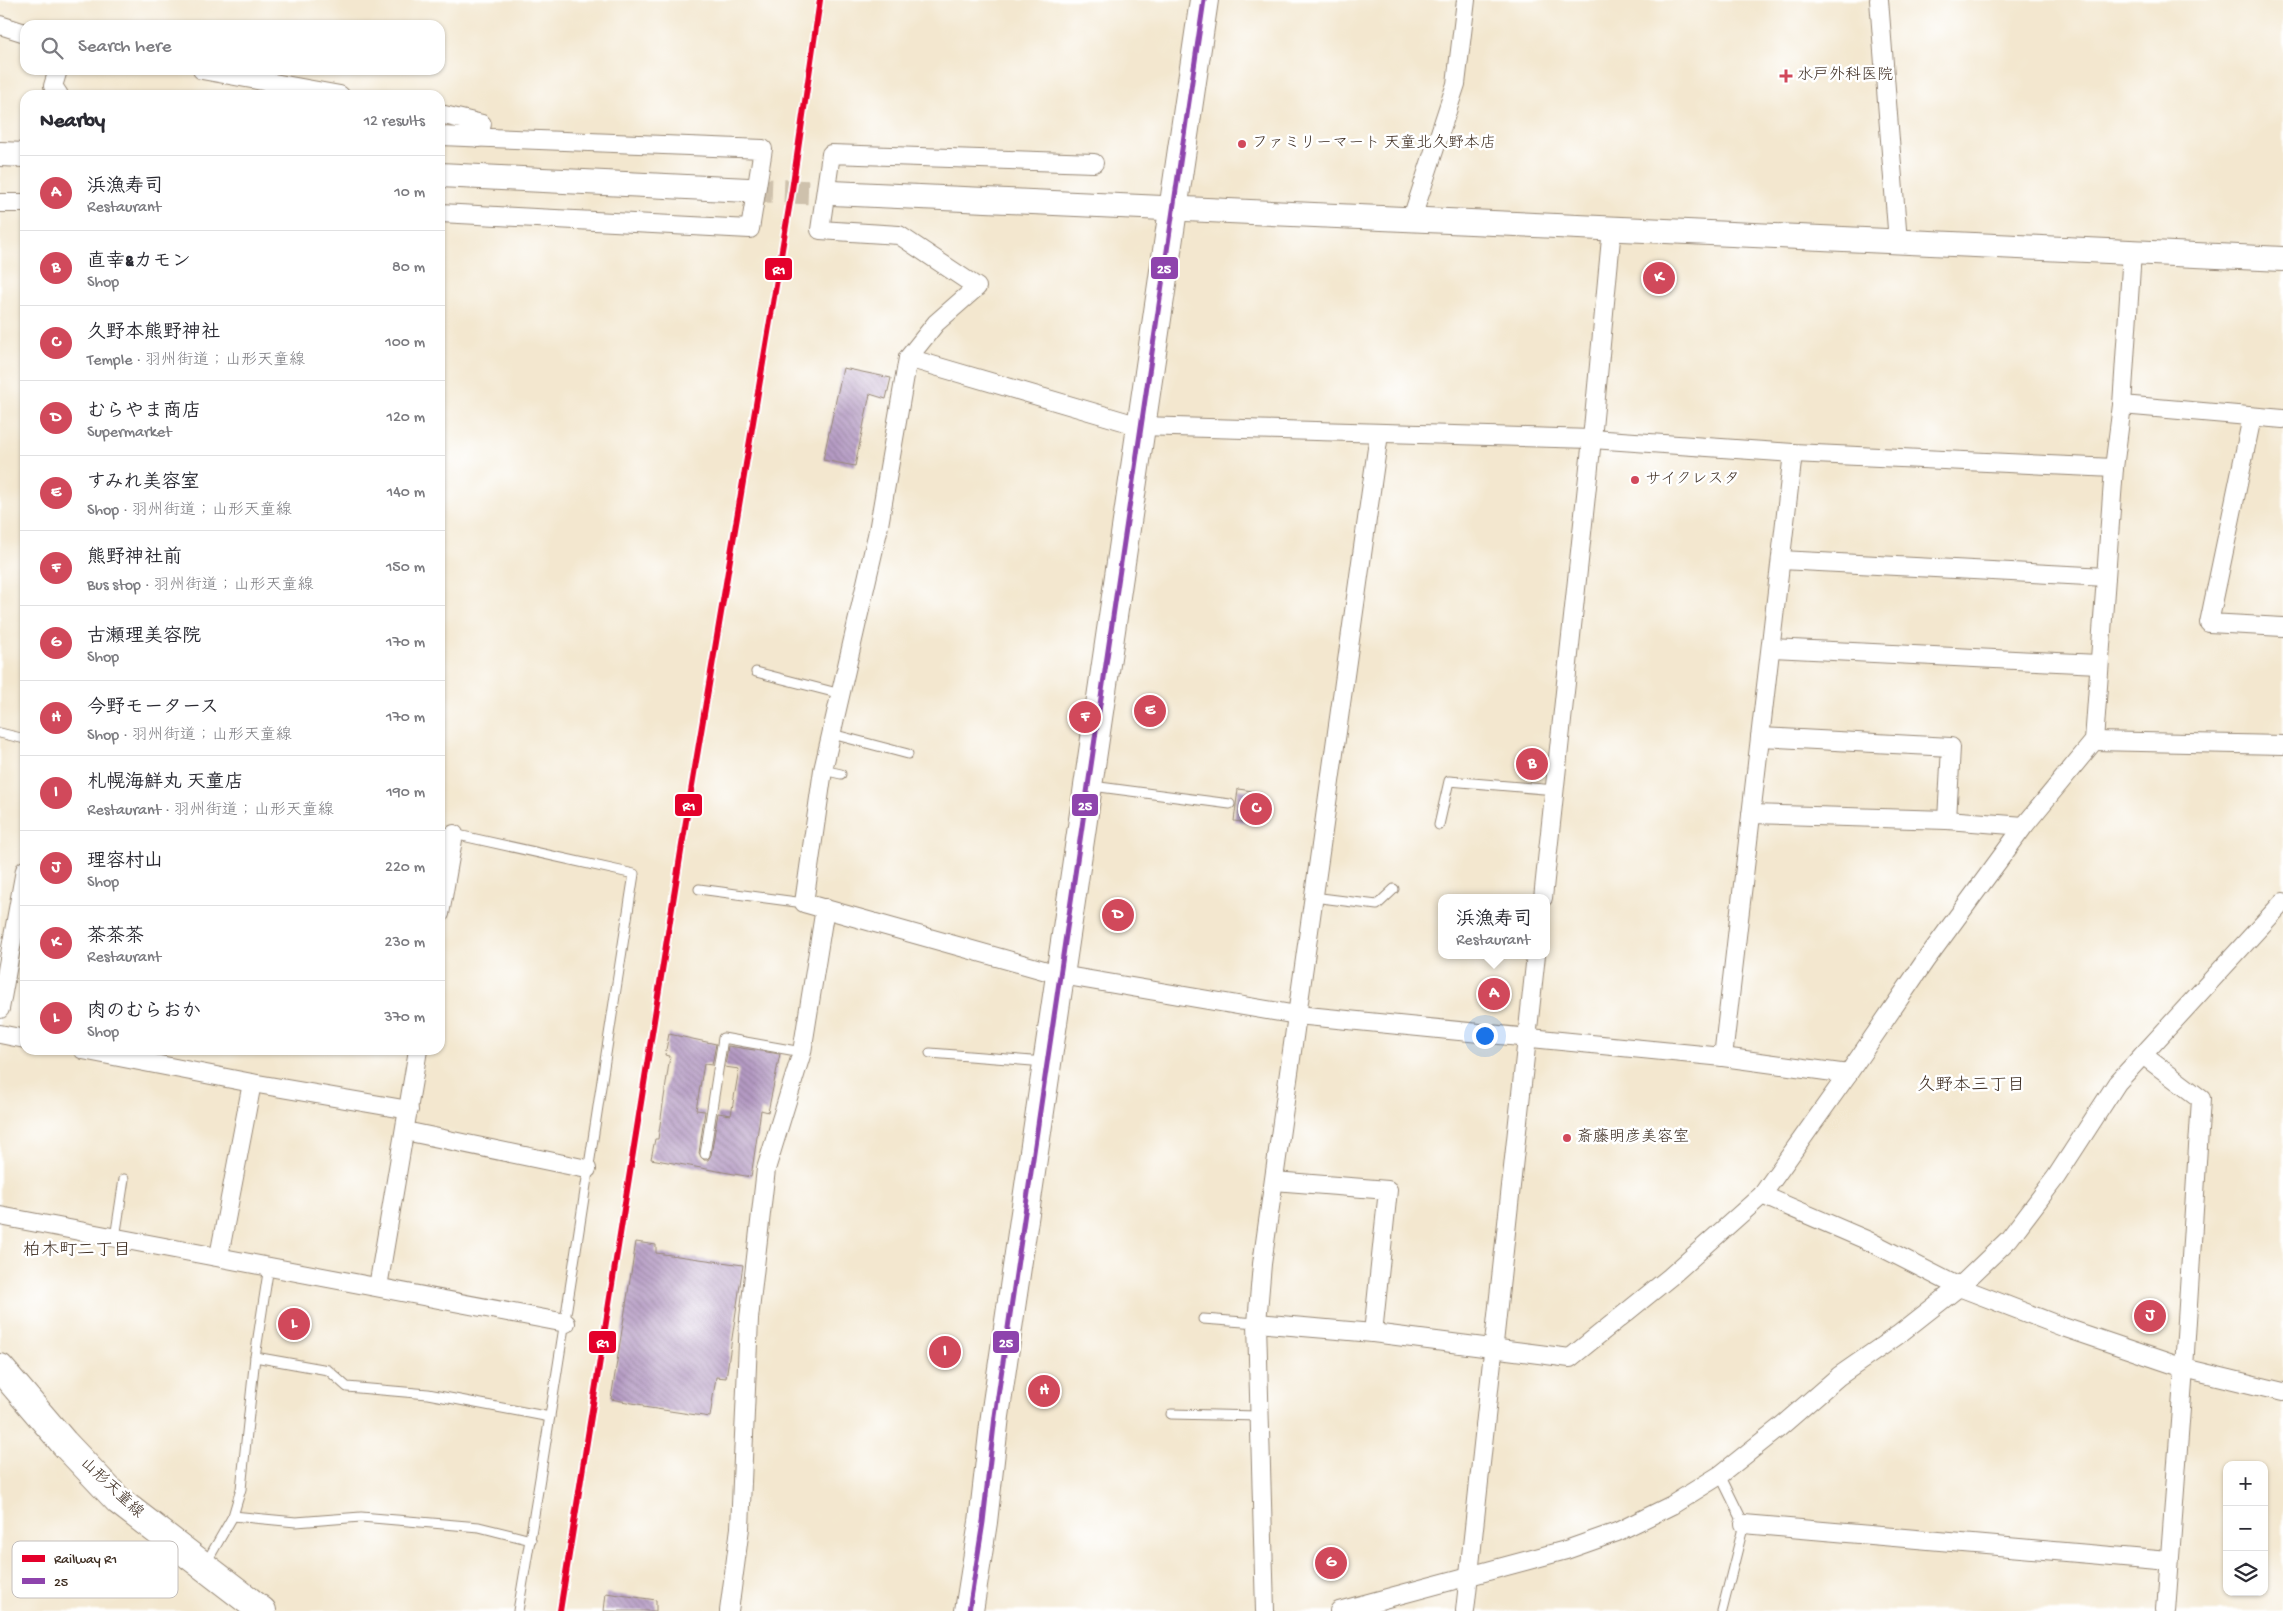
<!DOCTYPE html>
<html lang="en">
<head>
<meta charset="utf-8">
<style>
	:root { --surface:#fff; --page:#f7f7f7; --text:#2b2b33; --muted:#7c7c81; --line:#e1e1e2; --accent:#d1495b }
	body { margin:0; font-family:"Gochi Hand","Klee One",sans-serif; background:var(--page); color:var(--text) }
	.controls { position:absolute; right:15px; bottom:15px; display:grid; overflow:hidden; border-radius:10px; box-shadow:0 1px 4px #0004 }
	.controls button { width:45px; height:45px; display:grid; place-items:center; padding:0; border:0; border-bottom:1px solid var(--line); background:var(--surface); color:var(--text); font:25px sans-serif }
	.you { position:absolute; left:1484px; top:1035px; width:18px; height:18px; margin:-12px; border:4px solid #fff; border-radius:50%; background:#1a73e8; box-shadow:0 0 0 8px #1a73e833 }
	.badge { display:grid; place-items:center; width:32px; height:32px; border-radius:50%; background:var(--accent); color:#fff; font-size:16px; font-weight:700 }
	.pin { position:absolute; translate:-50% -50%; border:2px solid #fff; box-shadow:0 1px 5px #0006 }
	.popup { position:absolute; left:1438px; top:894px; width:112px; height:65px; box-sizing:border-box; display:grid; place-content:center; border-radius:10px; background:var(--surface); filter:drop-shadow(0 1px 4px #0005); font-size:16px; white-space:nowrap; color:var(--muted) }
	.popup b { font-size:19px; color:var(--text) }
	.popup::after { content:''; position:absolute; left:50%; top:100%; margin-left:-10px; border:10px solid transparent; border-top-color:var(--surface) }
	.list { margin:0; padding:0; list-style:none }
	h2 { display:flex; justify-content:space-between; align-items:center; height:65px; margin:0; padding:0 20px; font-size:21px }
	h2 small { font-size:16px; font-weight:400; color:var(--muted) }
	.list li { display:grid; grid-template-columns:32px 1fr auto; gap:15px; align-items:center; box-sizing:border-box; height:75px; padding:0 20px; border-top:1px solid var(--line) }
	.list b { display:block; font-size:19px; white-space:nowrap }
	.list p { margin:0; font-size:16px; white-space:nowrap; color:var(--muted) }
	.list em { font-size:16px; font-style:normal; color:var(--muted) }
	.icon { flex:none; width:28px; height:28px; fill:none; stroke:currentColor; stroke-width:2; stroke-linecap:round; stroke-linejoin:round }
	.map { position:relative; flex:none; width:2283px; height:1611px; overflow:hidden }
	.search { position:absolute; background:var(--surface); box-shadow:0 1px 4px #0004; left:20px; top:20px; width:425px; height:55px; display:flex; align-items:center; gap:12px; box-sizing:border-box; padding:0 18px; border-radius:15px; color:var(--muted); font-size:19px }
	.panel { position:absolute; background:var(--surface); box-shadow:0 1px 4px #0004; left:20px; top:90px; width:425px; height:965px; border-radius:15px }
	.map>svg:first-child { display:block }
	.building { fill:url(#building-back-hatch) }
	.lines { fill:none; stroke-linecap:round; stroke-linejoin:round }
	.secondary-tunnel { stroke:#cec1ac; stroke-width:24; stroke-dasharray:24 12; stroke-linecap:butt }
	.lane-casing { stroke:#978876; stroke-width:11 }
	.street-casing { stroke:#978876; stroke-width:20 }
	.secondary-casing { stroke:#978876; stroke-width:26 }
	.primary-casing { stroke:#978876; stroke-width:30 }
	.lane { stroke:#fff; stroke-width:9 }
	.street { stroke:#fff; stroke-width:18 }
	.secondary { stroke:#fff; stroke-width:24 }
	.primary { stroke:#fff; stroke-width:28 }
	.bus-1-casing { stroke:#fff; stroke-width:9 }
	.bus-1 { stroke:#8e44ad; stroke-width:5 }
	.rail-1-casing { stroke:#fff; stroke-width:10 }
	.rail-1 { stroke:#e4002b; stroke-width:6 }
	.poi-dot { fill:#d1495b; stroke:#fff; stroke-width:2 }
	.labels { text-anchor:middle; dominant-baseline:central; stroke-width:5; stroke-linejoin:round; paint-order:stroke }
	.poi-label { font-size:16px; fill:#3b2a1e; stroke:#fff; text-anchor:start }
	.street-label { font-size:16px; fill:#3b2a1e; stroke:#fff }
	.neighbourhood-label { font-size:18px; fill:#3b2a1e; stroke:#fff }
	.key { fill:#fff; stroke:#c4bfbc; stroke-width:1 }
	.key-label { font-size:14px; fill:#3b2a1e }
	.line-badge { stroke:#fff; stroke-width:2 }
	.badge-label { font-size:14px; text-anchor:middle; font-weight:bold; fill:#fff }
</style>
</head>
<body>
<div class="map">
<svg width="2283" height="1611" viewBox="0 0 2283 1611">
	<defs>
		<pattern id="building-back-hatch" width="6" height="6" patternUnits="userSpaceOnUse" patternTransform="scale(1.25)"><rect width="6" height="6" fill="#b49ac3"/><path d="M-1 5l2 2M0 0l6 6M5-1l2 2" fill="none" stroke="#947e9e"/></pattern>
	</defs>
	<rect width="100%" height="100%" fill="#fff"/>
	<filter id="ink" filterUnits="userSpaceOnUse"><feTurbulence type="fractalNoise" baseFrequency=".02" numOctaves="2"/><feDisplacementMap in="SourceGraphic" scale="10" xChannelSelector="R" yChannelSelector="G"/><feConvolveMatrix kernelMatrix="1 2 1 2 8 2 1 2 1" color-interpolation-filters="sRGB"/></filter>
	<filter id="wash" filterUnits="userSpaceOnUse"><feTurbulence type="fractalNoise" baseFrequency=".0096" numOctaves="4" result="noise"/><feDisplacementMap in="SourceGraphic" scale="20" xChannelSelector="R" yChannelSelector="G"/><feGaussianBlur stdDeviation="1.12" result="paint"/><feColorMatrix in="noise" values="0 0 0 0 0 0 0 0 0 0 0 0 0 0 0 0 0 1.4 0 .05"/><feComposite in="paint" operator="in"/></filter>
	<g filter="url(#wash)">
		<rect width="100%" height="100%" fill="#f3e7cf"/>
		<g id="blocks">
			<g class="building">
				<polygon points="843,368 891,378 886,399 870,394 855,466 823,460"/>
				<polygon points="1238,789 1260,792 1259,800 1262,800 1258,824 1234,821"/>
				<polygon points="669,1034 716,1044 712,1065 704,1064 696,1110 705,1111 699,1153 704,1160 708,1160 711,1155 718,1113 731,1115 739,1069 725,1067 728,1046 780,1054 768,1112 761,1110 751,1177 651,1159 655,1139 658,1139 670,1056 665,1055"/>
				<polygon points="636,1242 656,1245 656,1253 743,1265 726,1378 716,1377 710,1417 643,1407 643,1405 611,1399"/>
				<polygon points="606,1593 656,1600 656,1611 604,1611"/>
			</g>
		</g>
	</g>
	<g filter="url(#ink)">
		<use href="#blocks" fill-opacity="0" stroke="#978876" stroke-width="1"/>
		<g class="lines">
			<polyline class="secondary-tunnel" points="748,190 832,193"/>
			<g class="lane-casing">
				<g id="lane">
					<polyline points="756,672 841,694"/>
					<polyline points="0,733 25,739"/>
					<polyline points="832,734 908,754"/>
					<polyline points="823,770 841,774"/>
					<polyline points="1092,786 1230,804"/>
					<polyline points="1439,825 1449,781 1555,790"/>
					<path d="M440 831 634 874C595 1120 560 1366 518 1611"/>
					<polyline points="699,889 804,903"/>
					<polyline points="1313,897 1377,905 1394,889"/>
					<polyline points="930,1053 1045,1062"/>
					<polyline points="705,1154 723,1038 802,1052"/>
					<polyline points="115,1238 124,1179"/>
					<polyline points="1203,1319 1257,1323"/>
					<polyline points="255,1357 328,1370 347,1387 428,1394 550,1417"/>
					<polyline points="1171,1414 1259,1416"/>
					<polyline points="1720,1475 1744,1524 1722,1611"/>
					<polyline points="233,1516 296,1522 361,1517 479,1527 531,1540"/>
					<polyline points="206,1563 233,1516 241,1489 255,1357 269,1266"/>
				</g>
			</g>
			<g class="street-casing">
				<g id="street">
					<polyline points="1879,0 1898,242"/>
					<polyline points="0,25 25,33"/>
					<polyline points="58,70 53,86 59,95"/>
					<polyline points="202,70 340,95"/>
					<polyline points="440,114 482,124 478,138"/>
					<polyline points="440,136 763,149 750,229 440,213"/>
					<polyline points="0,203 25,203"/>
					<polyline points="1411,221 1456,84 1466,0"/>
					<polyline points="908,358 936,323 977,287 899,235 820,230 831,154 1094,163"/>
					<polyline points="2122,405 2283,419"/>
					<polyline points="2252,417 2209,623 2283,627"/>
					<polyline points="1781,560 2106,577"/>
					<polyline points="1771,648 2098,664"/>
					<polyline points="1760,737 1951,747 1947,820"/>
					<polyline points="2094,741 2283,745"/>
					<polyline points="1751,814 1947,820 2024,826"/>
					<polyline points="1543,898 1592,439 1612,228"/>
					<polyline points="440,914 454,834"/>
					<polyline points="0,1009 25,870"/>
					<polyline points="0,1034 25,1039"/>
					<polyline points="83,1050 252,1083 409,1110"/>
					<polyline points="2143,1055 2201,1099 2184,1368 2166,1611"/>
					<polyline points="1723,1057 1793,453"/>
					<polyline points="1848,1074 1723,1057 1297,1015 1061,975 804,903 823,770 878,531 908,358 1140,426 1592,439 1793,453 2114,468"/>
					<polyline points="405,1131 587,1169"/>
					<polyline points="1274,1181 1388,1190 1373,1333"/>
					<polyline points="1762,1195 1871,1242 1959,1287 2063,1327 2184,1368 2283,1392"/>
					<polyline points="0,1216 566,1323"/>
					<polyline points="219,1256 252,1083"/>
					<polyline points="378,1287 418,1050"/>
					<polyline points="1257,1323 1373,1333 1570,1358 1670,1277 1762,1195 1848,1074 1925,961 2024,826 2094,741 2114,468 2122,405 2132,252"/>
					<polyline points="1744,1524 2169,1561"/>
					<polyline points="729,1611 740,1528 749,1319 766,1169 802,1052 825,908"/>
					<polyline points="1265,1611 1257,1323 1262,1264 1379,434"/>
					<polyline points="1339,1611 1566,1550 1617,1532 1672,1505 1720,1475 1779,1428 1839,1376 1898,1335 1959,1287 2009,1239 2056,1177 2117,1083 2283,902"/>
					<polyline points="1465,1611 1536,955"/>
				</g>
			</g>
			<g class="secondary-casing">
				<g id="secondary">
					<polyline points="0,154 25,155"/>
					<polyline points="440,175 748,190"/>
					<polyline points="832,193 2283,259"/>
				</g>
			</g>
			<g class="primary-casing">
				<g id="primary">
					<polyline points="0,1368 64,1443 119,1501 262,1611"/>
					<polyline points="969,1611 983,1522 995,1416 1204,0"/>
				</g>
			</g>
			<use href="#lane" class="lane"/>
			<use href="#street" class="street"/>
			<use href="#secondary" class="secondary"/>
			<use href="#primary" class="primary"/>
			<g class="bus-1-casing">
				<polyline id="bus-1" points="969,1611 983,1522 995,1416 1204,0"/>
			</g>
			<use href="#bus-1" class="bus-1"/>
			<g class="rail-1-casing">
				<polyline id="rail-1" points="560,1611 682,845 792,190 820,0"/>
			</g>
			<use href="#rail-1" class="rail-1"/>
		</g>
	</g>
	<g class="poi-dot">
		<path d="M1783.5 68.5h5v5h5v5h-5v5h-5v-5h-5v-5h5z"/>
		<circle cx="1242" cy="144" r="5"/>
		<circle cx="1635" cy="480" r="5"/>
		<circle cx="1567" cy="1138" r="5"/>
	</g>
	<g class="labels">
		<g class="poi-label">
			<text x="1797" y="76">水戸外科医院</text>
			<text x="1252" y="144">ファミリーマート 天童北久野本店</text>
			<text x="1645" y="480">サイクレスタ</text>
			<text x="1577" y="1138">斎藤明彦美容室</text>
		</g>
		<g class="street-label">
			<text transform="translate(111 1489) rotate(43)">山形天童線</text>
		</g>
		<g class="neighbourhood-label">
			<text x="1971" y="1086">久野本三丁目</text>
			<text x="77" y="1251">柏木町二丁目</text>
		</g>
	</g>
	<rect x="12" y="1541" width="166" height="57" rx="8" class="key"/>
	<rect x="22" y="1555" width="23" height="7" fill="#e4002b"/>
	<rect x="22" y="1578" width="23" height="6" fill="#8e44ad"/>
	<g class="key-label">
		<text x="54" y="1563">Railway R1</text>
		<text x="54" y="1586">25</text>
	</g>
	<g class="line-badge">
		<rect x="1150" y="256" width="29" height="24" rx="5" fill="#8e44ad"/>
		<rect x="764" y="257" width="29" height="24" rx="5" fill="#e4002b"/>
		<rect x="674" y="793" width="29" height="24" rx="5" fill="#e4002b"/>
		<rect x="1071" y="793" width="28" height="24" rx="5" fill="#8e44ad"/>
		<rect x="992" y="1330" width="28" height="24" rx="5" fill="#8e44ad"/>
		<rect x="588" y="1330" width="29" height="24" rx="5" fill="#e4002b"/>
	</g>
	<g class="badge-label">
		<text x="1164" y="273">25</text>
		<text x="779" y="274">R1</text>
		<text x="689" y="810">R1</text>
		<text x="1085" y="810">25</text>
		<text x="1006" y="1347">25</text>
		<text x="603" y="1347">R1</text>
	</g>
</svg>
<div class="controls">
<button>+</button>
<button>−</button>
<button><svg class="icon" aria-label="layers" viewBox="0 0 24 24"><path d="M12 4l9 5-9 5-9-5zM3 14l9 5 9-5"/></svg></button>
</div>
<div class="you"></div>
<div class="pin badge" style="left:1494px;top:994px">A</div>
<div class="popup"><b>浜漁寿司</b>Restaurant</div>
<div class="pin badge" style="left:1532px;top:764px">B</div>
<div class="pin badge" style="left:1256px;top:809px">C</div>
<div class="pin badge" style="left:1118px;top:915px">D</div>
<div class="pin badge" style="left:1150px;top:711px">E</div>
<div class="pin badge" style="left:1085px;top:717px">F</div>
<div class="pin badge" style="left:1331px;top:1563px">G</div>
<div class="pin badge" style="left:1044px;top:1391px">H</div>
<div class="pin badge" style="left:945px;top:1352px">I</div>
<div class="pin badge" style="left:2150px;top:1316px">J</div>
<div class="pin badge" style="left:1659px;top:278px">K</div>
<div class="pin badge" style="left:294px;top:1324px">L</div>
<div class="search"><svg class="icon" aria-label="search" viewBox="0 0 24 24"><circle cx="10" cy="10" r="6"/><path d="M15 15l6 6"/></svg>Search here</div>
<section class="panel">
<h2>Nearby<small>12 results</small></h2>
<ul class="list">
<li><span class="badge">A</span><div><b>浜漁寿司</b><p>Restaurant</p></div><em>10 m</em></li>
<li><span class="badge">B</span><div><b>直幸&amp;カモン</b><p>Shop</p></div><em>80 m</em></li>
<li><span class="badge">C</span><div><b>久野本熊野神社</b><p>Temple · 羽州街道；山形天童線</p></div><em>100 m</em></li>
<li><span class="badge">D</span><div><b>むらやま商店</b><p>Supermarket</p></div><em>120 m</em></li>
<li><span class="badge">E</span><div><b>すみれ美容室</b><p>Shop · 羽州街道；山形天童線</p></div><em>140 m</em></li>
<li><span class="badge">F</span><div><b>熊野神社前</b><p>Bus stop · 羽州街道；山形天童線</p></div><em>150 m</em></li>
<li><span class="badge">G</span><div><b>古瀬理美容院</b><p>Shop</p></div><em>170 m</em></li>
<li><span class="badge">H</span><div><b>今野モータース</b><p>Shop · 羽州街道；山形天童線</p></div><em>170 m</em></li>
<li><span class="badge">I</span><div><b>札幌海鮮丸 天童店</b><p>Restaurant · 羽州街道；山形天童線</p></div><em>190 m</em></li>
<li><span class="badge">J</span><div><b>理容村山</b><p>Shop</p></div><em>220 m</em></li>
<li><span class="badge">K</span><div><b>茶茶茶</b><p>Restaurant</p></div><em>230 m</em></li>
<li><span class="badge">L</span><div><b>肉のむらおか</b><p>Shop</p></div><em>370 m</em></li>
</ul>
</section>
</div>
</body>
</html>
